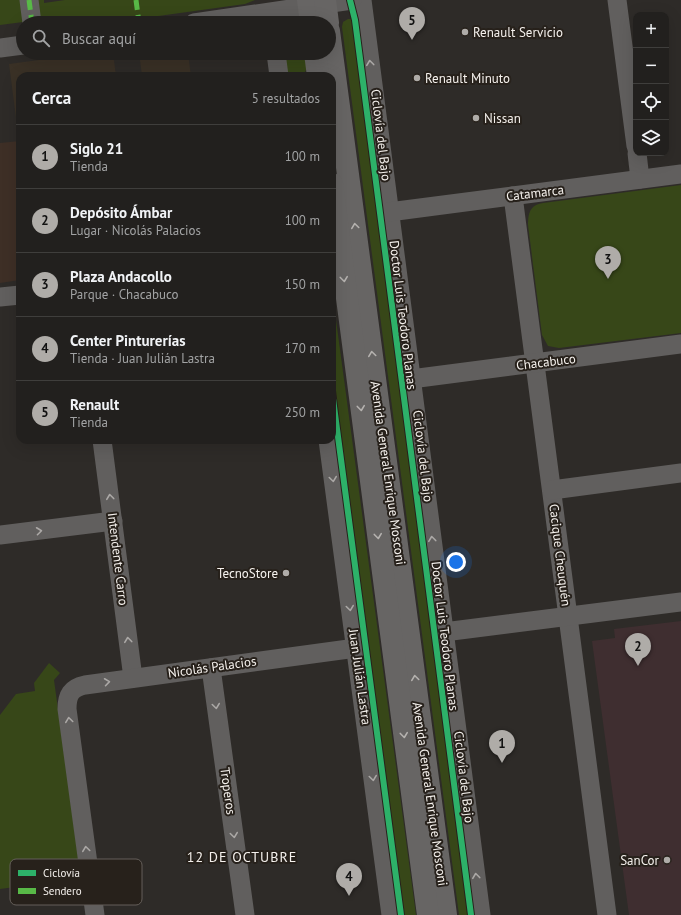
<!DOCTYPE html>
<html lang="es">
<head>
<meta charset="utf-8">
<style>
	:root { --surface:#22201e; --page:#2a2827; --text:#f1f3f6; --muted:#a2a3a4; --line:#3f3e3c; --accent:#afaca8 }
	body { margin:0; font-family:"PT Sans",sans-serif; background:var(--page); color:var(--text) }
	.controls { position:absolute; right:12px; top:12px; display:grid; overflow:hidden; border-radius:8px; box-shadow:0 4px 16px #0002 }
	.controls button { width:36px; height:36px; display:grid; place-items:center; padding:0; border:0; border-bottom:1px solid var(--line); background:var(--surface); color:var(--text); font:20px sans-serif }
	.you { position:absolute; left:456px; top:562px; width:14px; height:14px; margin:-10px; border:3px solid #fff; border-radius:50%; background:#1a73e8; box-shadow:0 0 0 6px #1a73e833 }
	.badge { display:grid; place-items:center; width:26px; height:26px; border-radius:50%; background:var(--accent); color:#111; font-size:13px; font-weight:700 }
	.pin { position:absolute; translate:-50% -33px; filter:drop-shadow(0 1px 2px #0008) }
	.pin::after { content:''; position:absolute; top:21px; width:14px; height:12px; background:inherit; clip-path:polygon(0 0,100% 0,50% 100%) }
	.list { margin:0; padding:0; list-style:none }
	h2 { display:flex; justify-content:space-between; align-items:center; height:52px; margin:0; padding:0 16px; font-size:17px }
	h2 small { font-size:13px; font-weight:400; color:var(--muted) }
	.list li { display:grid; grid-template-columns:26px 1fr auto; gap:12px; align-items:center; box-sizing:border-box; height:64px; padding:0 16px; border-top:1px solid var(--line) }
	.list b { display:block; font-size:15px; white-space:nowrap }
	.list p { margin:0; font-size:13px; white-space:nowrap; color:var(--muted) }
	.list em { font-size:13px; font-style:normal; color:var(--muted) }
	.icon { flex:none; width:22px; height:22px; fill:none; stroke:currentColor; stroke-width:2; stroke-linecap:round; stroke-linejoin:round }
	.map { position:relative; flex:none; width:681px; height:915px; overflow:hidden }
	.search { position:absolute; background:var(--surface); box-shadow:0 4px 16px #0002; left:16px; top:16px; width:320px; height:44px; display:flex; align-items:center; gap:10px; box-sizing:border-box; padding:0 14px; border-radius:22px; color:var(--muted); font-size:15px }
	.panel { position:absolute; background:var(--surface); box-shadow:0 4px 16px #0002; left:16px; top:72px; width:320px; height:372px; border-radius:12px }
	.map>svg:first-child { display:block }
	.commercial { fill:#3f2e30 }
	.built { fill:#3a3126 }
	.education { fill:#3e2f26 }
	.green { fill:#374718 }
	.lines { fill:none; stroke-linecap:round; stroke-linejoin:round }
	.minor { stroke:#615f5e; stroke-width:19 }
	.highway { stroke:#676564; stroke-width:22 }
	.quiet { stroke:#58b947; stroke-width:5; stroke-dasharray:10 5; stroke-linecap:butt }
	.cycleway-casing { stroke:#27211b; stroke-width:8 }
	.cycleway { stroke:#2db169; stroke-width:6 }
	.oneway { stroke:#aba8a6 }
	.oneway2 { stroke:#b5b2af }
	.poi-dot { fill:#afaca8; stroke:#27211b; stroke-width:1.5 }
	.labels { text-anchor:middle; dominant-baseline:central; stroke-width:4; stroke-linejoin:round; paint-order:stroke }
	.poi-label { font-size:13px; fill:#f5f1ed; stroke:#27211b; text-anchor:start }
	.street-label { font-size:13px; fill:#f5f1ed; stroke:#27211b }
	.neighbourhood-label { font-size:14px; letter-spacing:1px; fill:#f5f1ed; stroke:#27211b }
	.key { fill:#27211b; stroke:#655f5a; stroke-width:1 }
	.key-label { font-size:11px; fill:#f5f1ed }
</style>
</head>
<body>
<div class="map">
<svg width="681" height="915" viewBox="0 0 681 915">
	<rect width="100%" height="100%" fill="#2e2b28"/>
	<polygon class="commercial" points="681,621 681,915 629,915 592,641 615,638 614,629"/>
	<g class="built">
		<polygon points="91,53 113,53 116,76 20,76 19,141 9,64"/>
		<polygon points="139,53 188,53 191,76 142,76"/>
	</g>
	<polygon class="education" points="20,141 20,280 0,283 0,143"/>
	<g class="green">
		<polygon points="0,0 44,0 44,3 65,0 255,0 245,4 108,23 47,23 46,19 0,25"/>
		<polygon points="348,19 353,19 357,23 473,915 459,915 342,27 343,22"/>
		<polygon points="284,53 307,53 309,64 303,76 287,76"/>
		<path d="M681 185V333L559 348 548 346 542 335 528 225C528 213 530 205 543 203Z"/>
		<polygon points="332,290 416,915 398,915 332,415"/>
		<polygon points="49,663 60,673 54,680 81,878 0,889 0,715 16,694 35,691 34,683"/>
	</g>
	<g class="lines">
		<g class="minor">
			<polyline points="29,0 32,23"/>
			<polyline points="362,0 481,915"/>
			<polyline points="617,0 636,146"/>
			<polyline points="194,23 352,0"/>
			<polyline points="0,48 23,45"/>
			<polyline points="276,53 279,76"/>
			<polyline points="637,153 640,179"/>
			<polyline points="513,196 607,915"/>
			<polyline points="389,212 681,174"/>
			<polyline points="0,297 20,295"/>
			<polyline points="411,379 681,344"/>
			<polyline points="102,440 133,678"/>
			<polyline points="328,440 391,915"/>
			<polyline points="552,490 681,473"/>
			<polyline points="0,535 113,521"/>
			<polyline points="444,632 681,602"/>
			<polyline points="211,668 245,915"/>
			<path d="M95 915 67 709C67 695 71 688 85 685L356 648"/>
		</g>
		<g class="highway">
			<polyline points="308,0 311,23"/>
			<polyline points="325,0 328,23"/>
			<polyline points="329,31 446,915"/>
			<polyline points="315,53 318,76"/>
			<polyline points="332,184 428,915"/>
		</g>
		<g class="quiet">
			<polyline points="29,0 32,23"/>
			<polyline points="136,0 139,23"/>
		</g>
		<g class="cycleway-casing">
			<g id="cycleway">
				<polyline points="350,0 355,20 471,915"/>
				<polyline points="332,391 401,915"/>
			</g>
		</g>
		<use href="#cycleway" class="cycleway"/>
	</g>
	<defs><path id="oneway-chevron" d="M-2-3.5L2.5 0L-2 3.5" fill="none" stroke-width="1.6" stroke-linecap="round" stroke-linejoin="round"/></defs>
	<g class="oneway">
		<use href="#oneway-chevron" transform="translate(370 63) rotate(-97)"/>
		<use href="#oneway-chevron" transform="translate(333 479) rotate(82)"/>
		<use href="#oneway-chevron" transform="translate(110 497) rotate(-97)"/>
		<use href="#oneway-chevron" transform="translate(39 531) rotate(-7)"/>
		<use href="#oneway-chevron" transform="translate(432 539) rotate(-97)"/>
		<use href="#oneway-chevron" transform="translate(350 608) rotate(82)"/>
		<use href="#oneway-chevron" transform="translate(128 640) rotate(-97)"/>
		<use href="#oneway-chevron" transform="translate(107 682) rotate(-8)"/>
		<use href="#oneway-chevron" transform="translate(216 706) rotate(82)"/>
		<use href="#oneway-chevron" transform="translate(69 720) rotate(-98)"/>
		<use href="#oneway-chevron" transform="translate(373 778) rotate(82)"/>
		<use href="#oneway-chevron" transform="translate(234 835) rotate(82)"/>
		<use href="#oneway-chevron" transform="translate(86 849) rotate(-98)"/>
		<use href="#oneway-chevron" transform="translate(476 876) rotate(-97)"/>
	</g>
	<g class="oneway2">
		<use href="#oneway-chevron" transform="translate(355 226) rotate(-98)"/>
		<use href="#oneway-chevron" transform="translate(344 279) rotate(83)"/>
		<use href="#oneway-chevron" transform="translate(372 354) rotate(-98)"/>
		<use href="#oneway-chevron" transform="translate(361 408) rotate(83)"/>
		<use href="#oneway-chevron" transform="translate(378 536) rotate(83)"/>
		<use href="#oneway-chevron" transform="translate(415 678) rotate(-98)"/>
		<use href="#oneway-chevron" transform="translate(404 735) rotate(83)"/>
	</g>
	<g class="poi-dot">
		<circle cx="465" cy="32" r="4"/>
		<circle cx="417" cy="78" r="4"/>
		<circle cx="476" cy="118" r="4"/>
		<circle cx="286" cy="573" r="4"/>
		<circle cx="667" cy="860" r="4"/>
	</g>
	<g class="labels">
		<g class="poi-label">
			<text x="473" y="32">Renault Servicio</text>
			<text x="425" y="78">Renault Minuto</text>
			<text x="484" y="118">Nissan</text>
			<text x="278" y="573" text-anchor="end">TecnoStore</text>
			<text x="659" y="860" text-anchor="end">SanCor</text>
		</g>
		<g class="street-label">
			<text transform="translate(381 135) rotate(83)">Ciclovía del Bajo</text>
			<text transform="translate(535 193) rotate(-7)">Catamarca</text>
			<text transform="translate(403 315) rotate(83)">Doctor Luis Teodoro Planas</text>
			<text transform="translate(546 362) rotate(-7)">Chacabuco</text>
			<text transform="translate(423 456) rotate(83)">Ciclovía del Bajo</text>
			<text transform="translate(388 473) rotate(82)">Avenida General Enrique Mosconi</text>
			<text transform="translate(560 555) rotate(83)">Cacique Cheuquén</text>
			<text transform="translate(118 559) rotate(83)">Intendente Carro</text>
			<text transform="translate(445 636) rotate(83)">Doctor Luis Teodoro Planas</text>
			<text transform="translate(212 667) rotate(-8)">Nicolás Palacios</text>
			<text transform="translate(360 677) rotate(82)">Juan Julián Lastra</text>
			<text transform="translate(464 777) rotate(83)">Ciclovía del Bajo</text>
			<text transform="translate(228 791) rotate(82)">Troperos</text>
			<text transform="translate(430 794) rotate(82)">Avenida General Enrique Mosconi</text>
		</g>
		<g class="neighbourhood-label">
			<text x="242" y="857">12 DE OCTUBRE</text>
		</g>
	</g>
	<rect x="10" y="859" width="132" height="46" rx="6" class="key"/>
	<rect x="18" y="870" width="18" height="6" fill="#2db169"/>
	<rect x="18" y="888" width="18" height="6" fill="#58b947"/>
	<g class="key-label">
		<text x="43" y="877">Ciclovía</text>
		<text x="43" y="895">Sendero</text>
	</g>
</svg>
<div class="controls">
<button>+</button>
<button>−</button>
<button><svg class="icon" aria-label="locate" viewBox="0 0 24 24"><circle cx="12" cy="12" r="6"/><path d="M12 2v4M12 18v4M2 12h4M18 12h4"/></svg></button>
<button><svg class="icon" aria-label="layers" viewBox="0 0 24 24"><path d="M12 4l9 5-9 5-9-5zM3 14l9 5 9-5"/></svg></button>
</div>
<div class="you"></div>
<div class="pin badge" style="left:502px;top:763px">1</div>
<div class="pin badge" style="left:638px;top:666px">2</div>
<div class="pin badge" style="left:608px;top:279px">3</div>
<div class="pin badge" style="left:349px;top:896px">4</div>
<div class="pin badge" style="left:412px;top:40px">5</div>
<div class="search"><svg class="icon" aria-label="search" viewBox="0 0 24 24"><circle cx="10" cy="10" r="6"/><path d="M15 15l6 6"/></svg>Buscar aquí</div>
<section class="panel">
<h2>Cerca<small>5 resultados</small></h2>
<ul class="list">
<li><span class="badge">1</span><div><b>Siglo 21</b><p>Tienda</p></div><em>100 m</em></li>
<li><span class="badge">2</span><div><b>Depósito Ámbar</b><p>Lugar · Nicolás Palacios</p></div><em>100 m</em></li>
<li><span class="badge">3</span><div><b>Plaza Andacollo</b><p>Parque · Chacabuco</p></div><em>150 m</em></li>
<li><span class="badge">4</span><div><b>Center Pinturerías</b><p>Tienda · Juan Julián Lastra</p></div><em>170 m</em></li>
<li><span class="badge">5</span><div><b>Renault</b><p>Tienda</p></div><em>250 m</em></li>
</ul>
</section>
</div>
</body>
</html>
